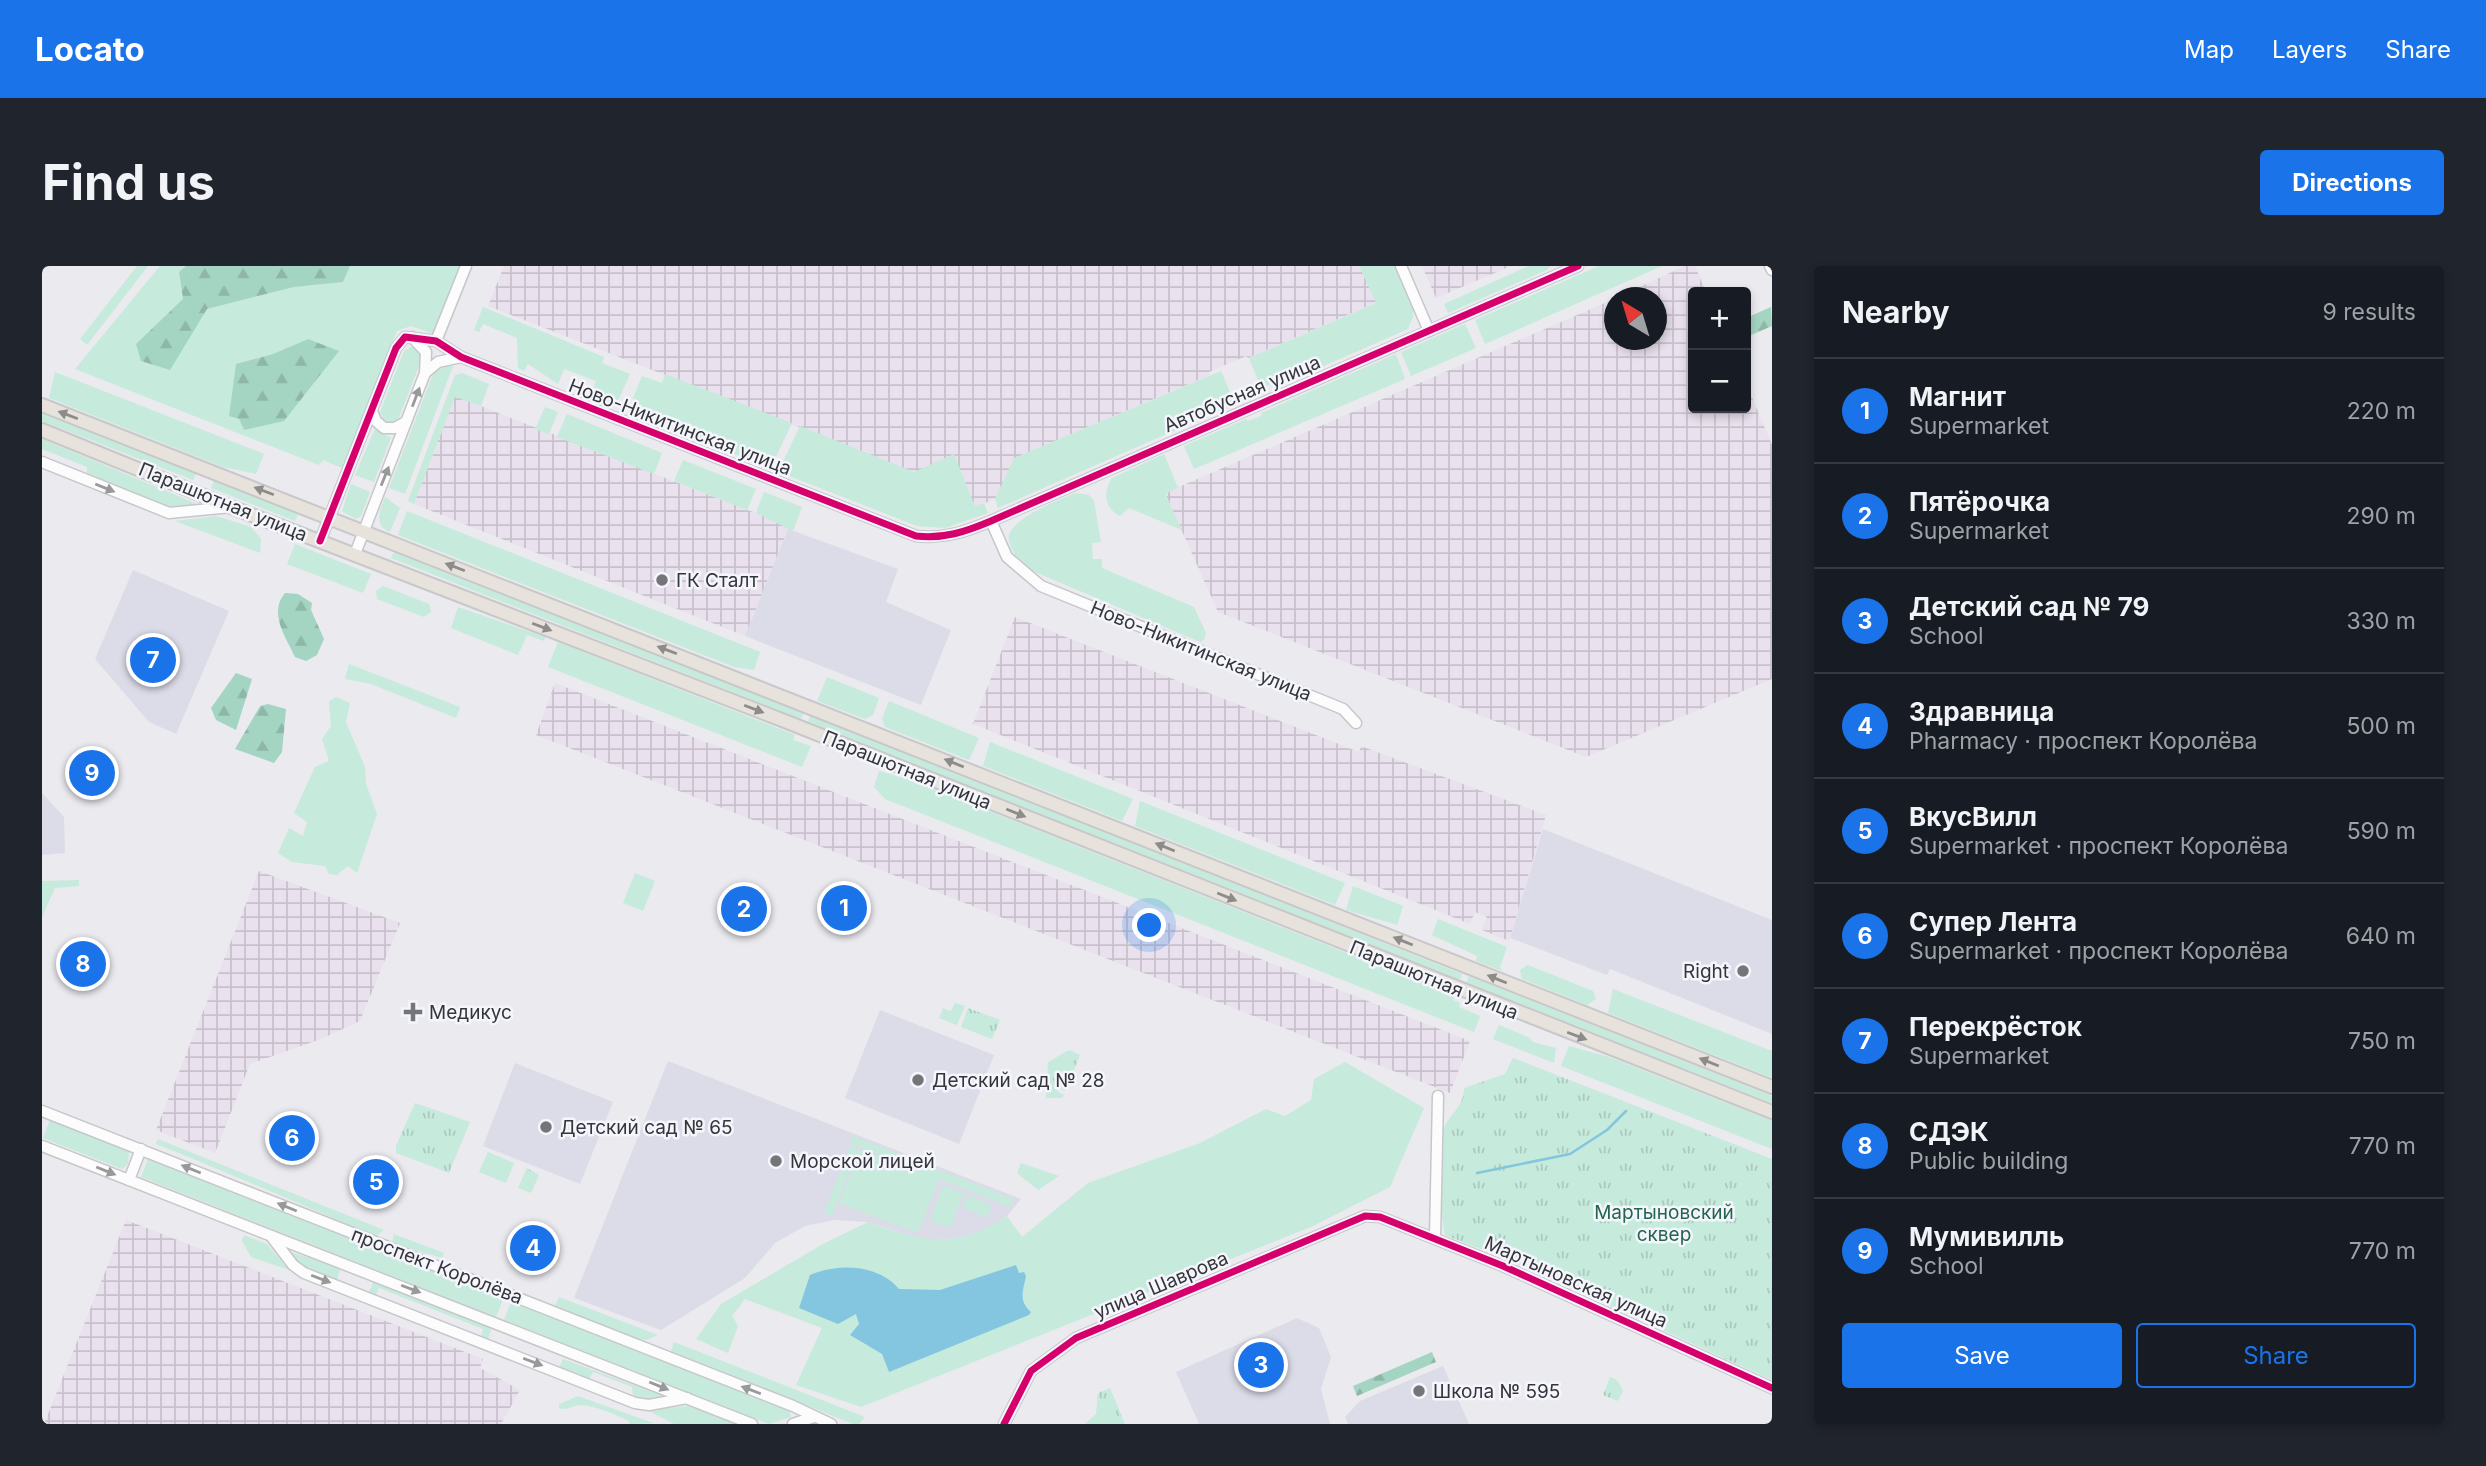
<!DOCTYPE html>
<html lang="en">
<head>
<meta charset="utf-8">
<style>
	:root { --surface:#171b24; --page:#20242c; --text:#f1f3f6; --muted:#9ea1a6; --line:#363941; --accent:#1a73e8 }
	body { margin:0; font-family:Inter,sans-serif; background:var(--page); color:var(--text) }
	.controls { position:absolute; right:21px; top:21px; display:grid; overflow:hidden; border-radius:7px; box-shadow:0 4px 10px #0003 }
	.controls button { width:63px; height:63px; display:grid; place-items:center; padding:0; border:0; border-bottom:2px solid var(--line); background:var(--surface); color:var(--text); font:35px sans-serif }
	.compass { position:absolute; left:1562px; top:21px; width:63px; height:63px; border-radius:50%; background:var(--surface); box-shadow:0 4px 10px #0003; rotate:322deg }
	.you { position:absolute; left:1108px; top:660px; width:24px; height:24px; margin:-18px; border:5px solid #fff; border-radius:50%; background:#1a73e8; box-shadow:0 0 0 10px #1a73e833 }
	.badge { display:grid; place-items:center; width:46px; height:46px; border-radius:50%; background:var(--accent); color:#fff; font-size:23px; font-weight:700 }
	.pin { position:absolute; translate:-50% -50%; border:4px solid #fff; box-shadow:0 2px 7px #0006 }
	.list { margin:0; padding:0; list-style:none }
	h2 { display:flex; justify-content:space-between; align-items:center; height:91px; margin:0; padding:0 28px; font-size:30px }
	h2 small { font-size:23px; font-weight:400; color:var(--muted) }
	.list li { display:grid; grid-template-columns:46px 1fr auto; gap:21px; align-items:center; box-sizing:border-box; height:105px; padding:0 28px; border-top:2px solid var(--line) }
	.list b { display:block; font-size:26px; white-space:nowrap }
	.list p { margin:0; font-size:23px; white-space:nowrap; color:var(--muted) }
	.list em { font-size:23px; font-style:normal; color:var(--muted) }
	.actions { display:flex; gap:14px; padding:21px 28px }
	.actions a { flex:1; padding:16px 0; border:2px solid var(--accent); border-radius:7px; text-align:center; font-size:24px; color:var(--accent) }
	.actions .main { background:var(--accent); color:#fff }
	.map { position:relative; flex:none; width:1730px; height:1158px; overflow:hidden; border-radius:7px }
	header { display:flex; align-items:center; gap:42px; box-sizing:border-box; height:98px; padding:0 35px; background:var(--accent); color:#fff }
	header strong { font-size:33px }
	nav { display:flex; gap:38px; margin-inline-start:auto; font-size:24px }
	.intro { display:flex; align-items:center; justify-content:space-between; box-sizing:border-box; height:168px; padding:0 42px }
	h1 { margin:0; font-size:49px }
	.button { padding:18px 32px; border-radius:7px; background:var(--accent); color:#fff; font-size:24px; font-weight:700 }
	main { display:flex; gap:42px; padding:0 42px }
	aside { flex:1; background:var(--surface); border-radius:7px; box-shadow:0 4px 10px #0003 }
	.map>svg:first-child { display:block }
	.built { fill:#dbdce8 }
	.industrial { fill:url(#industrial-grid) }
	.grass { fill:#c6eadc; fill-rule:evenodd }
	.forest { fill:url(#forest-firs) }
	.park { fill:url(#park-tufts) }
	.water { fill:#84c6e0 }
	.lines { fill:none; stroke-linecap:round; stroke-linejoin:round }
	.stream { stroke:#84c6e0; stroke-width:2.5 }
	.minor-casing { stroke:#c7c7cb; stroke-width:13 }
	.major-casing { stroke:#c8c8ca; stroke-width:16 }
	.minor { stroke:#fcfcfd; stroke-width:10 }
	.major { stroke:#e7e3dc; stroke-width:12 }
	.cycleway-casing { stroke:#f5f6fd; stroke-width:11 }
	.cycleway { stroke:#d6006c; stroke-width:7 }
	.oneway { fill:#98999b }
	.oneway2 { fill:#8e8c8a }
	.poi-dot { fill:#747579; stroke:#f5f6fd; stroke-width:2.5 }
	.labels { text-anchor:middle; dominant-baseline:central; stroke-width:5; stroke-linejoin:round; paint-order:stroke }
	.street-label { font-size:19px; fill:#353639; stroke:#f5f6fd }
	.poi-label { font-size:19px; fill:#353639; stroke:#f5f6fd; text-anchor:start }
	.park-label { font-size:19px; fill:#23664c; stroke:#f5f6fd }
</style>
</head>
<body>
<header>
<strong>Locato</strong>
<nav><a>Map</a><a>Layers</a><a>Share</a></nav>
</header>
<div class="intro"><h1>Find us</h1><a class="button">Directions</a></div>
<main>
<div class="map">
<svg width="1730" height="1158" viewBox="0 0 1730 1158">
	<defs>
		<pattern id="industrial-grid" width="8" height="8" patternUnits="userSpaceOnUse" patternTransform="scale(1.75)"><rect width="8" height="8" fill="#e9e1ed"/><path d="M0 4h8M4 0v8" fill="none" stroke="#c8c2cc"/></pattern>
		<pattern id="forest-firs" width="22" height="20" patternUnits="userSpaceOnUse" patternTransform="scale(1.75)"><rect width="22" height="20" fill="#a4d5c2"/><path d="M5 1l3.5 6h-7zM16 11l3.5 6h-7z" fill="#8eb7a7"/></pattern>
		<pattern id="park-tufts" width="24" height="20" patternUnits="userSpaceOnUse" patternTransform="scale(1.75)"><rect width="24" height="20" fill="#c6eadc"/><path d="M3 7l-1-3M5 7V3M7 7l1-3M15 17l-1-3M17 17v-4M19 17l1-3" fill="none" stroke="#abc9be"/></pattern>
	</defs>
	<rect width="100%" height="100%" fill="#eaeaef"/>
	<g class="built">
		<polygon points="746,263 856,303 844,336 909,364 879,439 703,370"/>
		<polygon points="91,304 187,345 134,468 107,456 53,393"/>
		<polygon points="0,527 22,551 23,587 0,589"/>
		<polygon points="1501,563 1730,654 1730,768 1568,703 1565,709 1468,672"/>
		<polygon points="838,744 952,789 917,878 803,832"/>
		<polygon points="626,795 979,933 965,950 945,963 917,972 885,975 826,956 792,954 763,960 733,977 703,1012 619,1064 532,1032"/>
		<polygon points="473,797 571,836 538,918 441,880"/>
		<polygon points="1255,1052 1277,1062 1289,1091 1279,1123 1288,1158 1157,1158 1134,1106"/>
		<polygon points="1401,1100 1427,1158 1306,1158 1303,1151 1318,1135"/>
	</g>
	<g class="industrial">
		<polygon points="462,0 1317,0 1335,36 1206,92 1204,90 1167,106 1168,109 973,192 953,233 933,241 872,206 446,40"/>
		<polygon points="1380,0 1469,0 1394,32"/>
		<polygon points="1643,0 1653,0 1664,26 1651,26 1651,142 1704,142 1704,117 1730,179 1730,413 1544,491 1176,346 1123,227 1572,33 1573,74 1615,74 1615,32 1576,31"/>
		<polygon points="413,130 747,260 703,370 372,238"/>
		<polygon points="973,351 1317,486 1319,480 1504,549 1467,675 1440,664 1445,651 1433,646 1428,658 931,458"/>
		<polygon points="513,417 1428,775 1408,827 494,469"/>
		<polygon points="217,605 358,657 318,755 279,773 208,798 173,887 114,864"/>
		<polygon points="84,954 441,1093 438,1102 478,1124 459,1158 2,1158"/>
	</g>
	<g class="grass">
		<polygon points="95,0 106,0 45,79 38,73"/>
		<path d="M118 0H144L137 7 141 33 165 43 252 21 301 16 308 0H419L392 68 369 60 355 65 300 202 281 194 277 199 33 103ZM266 73 202 164 197 153 194 98 231 88Z"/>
		<polygon points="1317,0 1352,0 1371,43 1371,51 1366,63 1236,120 1234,116 1219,122 1207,92 1334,37"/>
		<polygon points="1487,0 1508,0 1505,4 1406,47 1402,38"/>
		<polygon points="1557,0 1620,0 1443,78 1433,54"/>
		<polygon points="441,41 562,91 560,97 588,108 577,133 570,137 549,131 554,115 522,103 516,118 486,98 482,105 476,102 475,72 441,58 437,66 432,64"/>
		<polygon points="1423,58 1434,82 1369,110 1359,86"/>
		<polygon points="373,79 379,85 380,92 356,154 344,158 338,146 362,85"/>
		<polygon points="1354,88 1363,113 1152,203 1142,180 1204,153 1206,155 1219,150 1219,147"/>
		<polygon points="403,99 411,100 363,228 347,222 391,108"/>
		<polygon points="1179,105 1193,138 956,242 953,233 972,192"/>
		<polygon points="13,106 222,188 214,208 181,201 7,132"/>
		<polygon points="420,107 447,118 439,140 413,131 372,238 366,235 413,109"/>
		<polygon points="623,108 750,157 731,197 723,200 596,150 591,132 600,110 620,117"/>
		<polygon points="503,141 516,146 507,168 493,163"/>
		<polygon points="0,147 154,208 151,214 0,155"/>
		<polygon points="525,148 620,187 612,208 515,171"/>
		<polygon points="758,160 872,206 912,188 933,240 942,237 946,247 903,262 875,260 742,208 739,200"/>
		<polygon points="333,163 349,172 332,216 313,209"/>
		<polygon points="0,173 160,240 125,240 49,211 45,208 45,201 0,183"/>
		<path d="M1122 188 1136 222 1123 228 1140 264 1087 242 1078 250C1063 243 1060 226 1070 212Z"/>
		<polygon points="641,194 714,223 705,244 632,215"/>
		<polygon points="172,215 256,248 253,255 169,222"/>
		<polygon points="309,218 328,226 319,250 314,253 300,245"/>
		<polygon points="722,226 760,241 751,265 714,247"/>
		<path d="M1033 227 1047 229 1052 235 1059 276 1050 277 1051 293H1060V302L1152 341 1164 367 1162 374 1158 376 979 300C975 293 969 283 967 275 962 254 1018 234 1033 227Z"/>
		<path d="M343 231 358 242 348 266C331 259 338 245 343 231Z"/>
		<polygon points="365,245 718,386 712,404 692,401 356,269"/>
		<polygon points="174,250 209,261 219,273 218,287 133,255"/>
		<polygon points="253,278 329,308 321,327 245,298"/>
		<polygon points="352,286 762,447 759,453 349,292"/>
		<polygon points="341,320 387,338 389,346 382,351 335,333 334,325"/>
		<polygon points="416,341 503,371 502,375 485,369 476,389 409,362"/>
		<polygon points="516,376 753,469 751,474 769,480 760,501 506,401"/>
		<polygon points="307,398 418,441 414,452 329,418 303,413"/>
		<polygon points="785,411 837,432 831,449 823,453 775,435"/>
		<polygon points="294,431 308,437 304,456 323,501 324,518 335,548 315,607 306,600 295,609 287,608 283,600 250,596 236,587 247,562 261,570 265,556 252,547 273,501 287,495 280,473 289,460 287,435"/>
		<polygon points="847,435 937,472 927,494 843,461 840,453"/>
		<polygon points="768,449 1420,708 1418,714 766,456"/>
		<polygon points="948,476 1091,533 1080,555 941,500"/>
		<polygon points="837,505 869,514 1413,730 1411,734 1418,737 1417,741 1438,750 1432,766 843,533 832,521"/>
		<polygon points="1098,535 1303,617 1293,639 1093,560"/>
		<polygon points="593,607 613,615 601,645 581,637"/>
		<polygon points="37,614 37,620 13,622 0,651 0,615"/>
		<polygon points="1311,620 1361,640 1355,659 1304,644"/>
		<polygon points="1396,653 1465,681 1458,701 1460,705 1434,695 1435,690 1390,669"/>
		<polygon points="1486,699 1551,725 1554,733 1545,739 1480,713 1478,704"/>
		<polygon points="1427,710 1730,830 1730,837 1424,717"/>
		<polygon points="1571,723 1730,785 1730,812 1566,747"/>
		<polygon points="1457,759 1488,772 1491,776 1514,782 1512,797 1451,773"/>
		<polygon points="1527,780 1567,791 1730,855 1730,883 1519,800"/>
		<path d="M1303 796 1382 842 1348 921 1271 960 819 1141 754 1119 780 1062 703 1033 690 1050 696 1060 686 1087 654 1073 679 1038 781 978 826 956C883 976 911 985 965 950L980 971 1046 917 1158 877 1224 843 1243 850 1269 834 1272 813Z"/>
		<polygon points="8,854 87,885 86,898 80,903 1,872"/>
		<polygon points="811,870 971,933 968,941 897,913 876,967 797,937 818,884 878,906 808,877"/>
		<path d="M116 873 342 964 334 970C261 940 188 907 114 878Z"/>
		<polygon points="808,880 816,883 790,950 782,947"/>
		<polygon points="446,886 472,897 464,917 437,906"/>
		<polygon points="106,893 461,1033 454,1051 99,911"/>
		<polygon points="979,897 1017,910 996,924 975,907"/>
		<polygon points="901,919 922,927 908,962 888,954"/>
		<polygon points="926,930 950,939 945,951 921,942"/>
		<polygon points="352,968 402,987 400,992 350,977"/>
		<polygon points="202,969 225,978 247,1004 209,991 200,975"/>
		<polygon points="248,986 299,1001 295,1014 260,1000"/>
		<polygon points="332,1014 450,1061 446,1073 439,1071 441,1063 337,1022 334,1029 327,1027"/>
		<polygon points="517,1031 616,1069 604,1074 593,1072 513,1040"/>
		<polygon points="469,1036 748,1145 749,1151 727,1158 462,1054"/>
		<polygon points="632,1076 823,1151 817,1158 811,1158 629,1085"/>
		<polygon points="521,1093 624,1131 603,1134 591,1131 590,1121 551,1106 547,1113 517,1102"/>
		<path d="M536 1130 611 1157 588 1158 587 1155C572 1148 555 1140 539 1139 531 1139 526 1145 517 1142V1138Z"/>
		<polygon points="646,1140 696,1158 632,1158 605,1144"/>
	</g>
	<g class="forest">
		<polygon points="144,0 308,0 301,16 252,21 165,43 128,104 99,95 94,78 141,33 137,6"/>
		<polygon points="1729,41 1730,60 1707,70 1704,52"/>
		<polygon points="266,73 297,85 242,155 202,164 197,153 187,150 194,98 231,88"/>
		<path d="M243 327 256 328 270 337 269 344 282 373 275 389 264 395 253 391C244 371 226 347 243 327Z"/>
		<polygon points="194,407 210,413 194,464 174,454 169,442"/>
		<polygon points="226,438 244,443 240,486 232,497 193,483 218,440"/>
		<polygon points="1390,1086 1394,1096 1315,1130 1311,1120"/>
	</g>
	<g class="park">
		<polygon points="913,737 923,740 915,759 897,752 901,742 909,745"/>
		<polygon points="926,742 958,754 950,773 919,761"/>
		<polygon points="1027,784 1038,789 1023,825 1016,822 1015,825 1022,829 1020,832 1004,832 1006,796"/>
		<path d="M1471 792 1730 893V1114L1474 997 1403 969C1399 951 1394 881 1400 865 1406 850 1423 839 1422 822L1463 808Z"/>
		<polygon points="373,837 428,856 407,907 354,887 354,880"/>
		<polygon points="485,902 497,909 489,927 476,922"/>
		<polygon points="1568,1111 1575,1114 1581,1125 1576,1135 1561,1129"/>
		<polygon points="1068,1122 1083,1158 1043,1158 1054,1148 1056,1127"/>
	</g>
	<path class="water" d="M974 999 977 1007 982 1006 984 1010C981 1025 976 1034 989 1046L987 1049 847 1106 840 1088 808 1069 817 1058 814 1048 796 1058 757 1042 768 1009C796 997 836 998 857 1023L898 1024Z"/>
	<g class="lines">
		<polyline class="stream" points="1435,907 1528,888 1565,864 1584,845"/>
		<g class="minor-casing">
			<g id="minor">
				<polyline points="1359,0 1387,65"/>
				<polyline points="1728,0 1730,4"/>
				<polyline points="394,75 424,0"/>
				<polyline points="383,107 396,96 419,91"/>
				<polyline points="330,145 334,155 342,162 353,162 364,156"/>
				<polyline points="0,196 127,247 189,241"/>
				<polyline points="949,255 965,291 999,320 1301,443 1314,457"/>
				<path d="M278 275 354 82 363 71 394 75 419 91 874 270C902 273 923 266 949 255L1536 0"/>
				<polyline points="313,288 383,107 384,86 370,71"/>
				<polyline points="0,845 751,1140 789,1158"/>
				<polyline points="0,880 710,1158"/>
				<polyline points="87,914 99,883"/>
				<polyline points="229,970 251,999 262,1007 593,1137 607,1139 645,1132"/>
				<polyline points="1393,972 1396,830"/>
				<polyline points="751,1158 772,1151"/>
				<polyline points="962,1158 989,1105 1034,1072 1323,950 1338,951 1461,1000 1730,1122"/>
			</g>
		</g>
		<g class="major-casing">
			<g id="major">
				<polyline points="0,139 1730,821"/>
				<polyline points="0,164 189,241 740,454 1730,846"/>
			</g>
		</g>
		<use href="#minor" class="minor"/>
		<use href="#major" class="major"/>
		<g class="cycleway-casing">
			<g id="cycleway">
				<path d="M278 275 354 82 363 71 394 75 419 91 874 270C902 273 923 266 949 255L1536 0"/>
				<polyline points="962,1158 989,1105 1034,1072 1323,950 1338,951 1461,1000 1730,1122"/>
			</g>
		</g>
		<use href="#cycleway" class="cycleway"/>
	</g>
	<defs><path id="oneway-solid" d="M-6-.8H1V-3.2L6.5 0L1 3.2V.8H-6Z" transform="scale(1.75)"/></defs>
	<g class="oneway">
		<use href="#oneway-solid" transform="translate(374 131) rotate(-69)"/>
		<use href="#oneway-solid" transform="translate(343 210) rotate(-68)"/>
		<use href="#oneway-solid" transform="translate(63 222) rotate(22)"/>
		<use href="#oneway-solid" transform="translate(149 903) rotate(-158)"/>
		<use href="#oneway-solid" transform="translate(64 905) rotate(22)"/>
		<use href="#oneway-solid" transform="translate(245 941) rotate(-158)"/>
		<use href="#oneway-solid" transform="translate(279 1013) rotate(21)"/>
		<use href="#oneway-solid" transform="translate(369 1023) rotate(21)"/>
		<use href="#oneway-solid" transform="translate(491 1096) rotate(21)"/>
		<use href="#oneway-solid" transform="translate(617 1120) rotate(22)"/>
		<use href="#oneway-solid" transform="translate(709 1124) rotate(-159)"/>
	</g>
	<g class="oneway2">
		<use href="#oneway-solid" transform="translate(26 149) rotate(-159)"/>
		<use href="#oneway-solid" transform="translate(222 225) rotate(-159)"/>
		<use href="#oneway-solid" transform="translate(413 301) rotate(-159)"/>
		<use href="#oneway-solid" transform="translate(500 361) rotate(21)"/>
		<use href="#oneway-solid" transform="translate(625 384) rotate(-159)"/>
		<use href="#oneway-solid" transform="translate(712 443) rotate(21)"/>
		<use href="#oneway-solid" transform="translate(912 497) rotate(-158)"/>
		<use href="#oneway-solid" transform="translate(974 547) rotate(22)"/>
		<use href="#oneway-solid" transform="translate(1123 581) rotate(-158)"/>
		<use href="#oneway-solid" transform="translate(1185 631) rotate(22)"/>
		<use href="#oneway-solid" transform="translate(1361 675) rotate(-158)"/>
		<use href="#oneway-solid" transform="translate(1455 713) rotate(-158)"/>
		<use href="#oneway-solid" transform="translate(1535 770) rotate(21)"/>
		<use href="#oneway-solid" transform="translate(1667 796) rotate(-158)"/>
	</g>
	<g class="poi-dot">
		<circle cx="620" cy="314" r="7"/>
		<circle cx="1701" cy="705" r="7"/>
		<path d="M367.5 735.5h7v7h7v7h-7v7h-7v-7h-7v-7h7z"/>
		<circle cx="876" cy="814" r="7"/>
		<circle cx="504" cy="861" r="7"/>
		<circle cx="734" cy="895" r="7"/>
		<circle cx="1377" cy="1125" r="7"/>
	</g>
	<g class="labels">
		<g class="street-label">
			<text transform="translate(1200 128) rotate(-23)">Автобусная улица</text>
			<text transform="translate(638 161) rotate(21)">Ново-Никитинская улица</text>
			<text transform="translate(181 236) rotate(22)">Парашютная улица</text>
			<text transform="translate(1159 385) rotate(22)">Ново-Никитинская улица</text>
			<text transform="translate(865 504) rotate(22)">Парашютная улица</text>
			<text transform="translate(1392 714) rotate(22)">Парашютная улица</text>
			<text transform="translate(395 1000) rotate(21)">проспект Королёва</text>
			<text transform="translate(1534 1016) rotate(24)">Мартыновская улица</text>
			<text transform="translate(1119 1019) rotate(-23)">улица Шаврова</text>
		</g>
		<g class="poi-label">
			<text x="634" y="314">ГК Сталт</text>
			<text x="1687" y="705" text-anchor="end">Right</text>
			<text x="387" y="746">Медикус</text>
			<text x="890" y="814">Детский сад № 28</text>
			<text x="518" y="861">Детский сад № 65</text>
			<text x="748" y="895">Морской лицей</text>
			<text x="1391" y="1125">Школа № 595</text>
		</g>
		<g class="park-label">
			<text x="1622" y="946">Мартыновский<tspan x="1622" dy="22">сквер</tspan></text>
		</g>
	</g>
</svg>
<div class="controls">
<button>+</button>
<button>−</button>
</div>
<svg class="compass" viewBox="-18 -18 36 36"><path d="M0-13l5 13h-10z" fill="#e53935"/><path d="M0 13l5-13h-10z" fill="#9ea1a6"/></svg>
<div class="you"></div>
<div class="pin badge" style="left:802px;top:642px">1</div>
<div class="pin badge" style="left:702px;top:643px">2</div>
<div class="pin badge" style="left:1219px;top:1099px">3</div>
<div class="pin badge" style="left:491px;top:982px">4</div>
<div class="pin badge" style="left:334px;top:916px">5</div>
<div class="pin badge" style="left:250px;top:872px">6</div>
<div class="pin badge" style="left:111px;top:394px">7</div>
<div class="pin badge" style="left:41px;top:698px">8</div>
<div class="pin badge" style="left:50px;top:507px">9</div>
</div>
<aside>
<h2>Nearby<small>9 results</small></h2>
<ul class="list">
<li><span class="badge">1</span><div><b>Магнит</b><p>Supermarket</p></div><em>220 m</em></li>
<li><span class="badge">2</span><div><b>Пятёрочка</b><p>Supermarket</p></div><em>290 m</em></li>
<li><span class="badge">3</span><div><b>Детский сад № 79</b><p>School</p></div><em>330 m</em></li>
<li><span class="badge">4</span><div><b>Здравница</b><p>Pharmacy · проспект Королёва</p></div><em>500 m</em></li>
<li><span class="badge">5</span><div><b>ВкусВилл</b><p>Supermarket · проспект Королёва</p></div><em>590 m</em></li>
<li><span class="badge">6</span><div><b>Супер Лента</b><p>Supermarket · проспект Королёва</p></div><em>640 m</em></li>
<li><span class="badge">7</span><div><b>Перекрёсток</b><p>Supermarket</p></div><em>750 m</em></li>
<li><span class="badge">8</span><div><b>СДЭК</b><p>Public building</p></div><em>770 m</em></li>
<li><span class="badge">9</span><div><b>Мумивилль</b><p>School</p></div><em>770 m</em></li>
</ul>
<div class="actions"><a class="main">Save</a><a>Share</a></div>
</aside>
</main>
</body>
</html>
